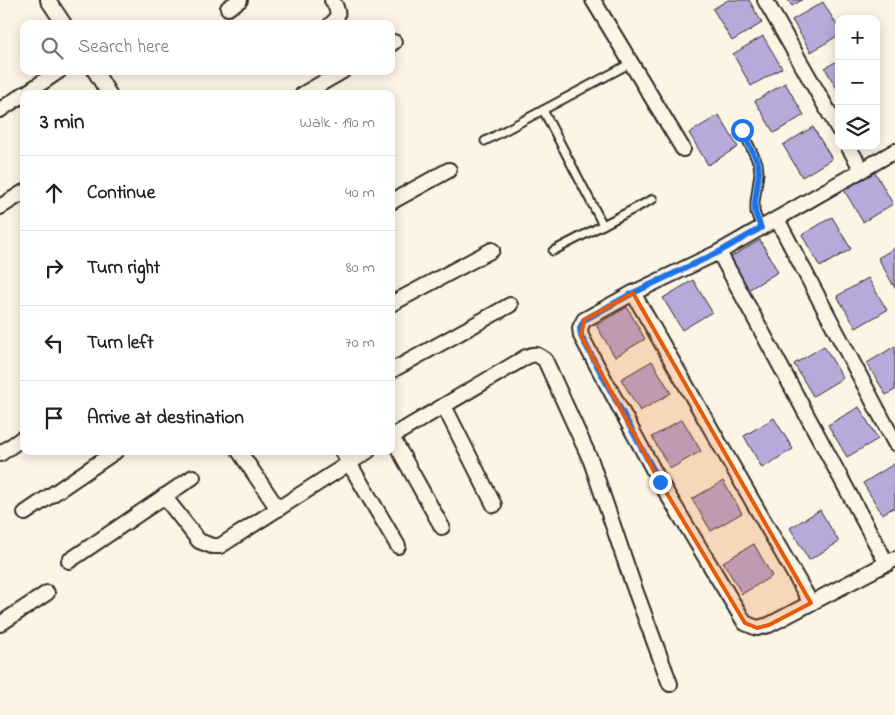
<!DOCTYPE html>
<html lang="en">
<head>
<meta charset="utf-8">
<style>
	:root { --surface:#fff; --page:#f2f2f2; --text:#202124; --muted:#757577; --line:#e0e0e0 }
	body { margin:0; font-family:"Indie Flower",sans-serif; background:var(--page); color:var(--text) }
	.controls { position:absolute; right:15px; top:15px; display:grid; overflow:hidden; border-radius:10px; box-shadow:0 2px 12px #0003 }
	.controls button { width:45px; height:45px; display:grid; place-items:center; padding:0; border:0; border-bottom:1px solid var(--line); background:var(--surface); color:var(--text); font:25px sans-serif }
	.stop { position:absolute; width:15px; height:15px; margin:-11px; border:4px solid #1a73e8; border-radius:50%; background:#fff }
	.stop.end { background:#1a73e8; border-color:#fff; box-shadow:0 1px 5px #0008 }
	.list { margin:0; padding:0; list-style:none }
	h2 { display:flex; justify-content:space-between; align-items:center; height:65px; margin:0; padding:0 20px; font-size:21px }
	h2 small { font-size:16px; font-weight:400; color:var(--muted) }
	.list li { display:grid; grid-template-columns:32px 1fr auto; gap:15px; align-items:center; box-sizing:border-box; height:75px; padding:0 20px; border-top:1px solid var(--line) }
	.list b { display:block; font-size:19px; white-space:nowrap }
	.list em { font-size:16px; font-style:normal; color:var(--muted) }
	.icon { flex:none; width:28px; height:28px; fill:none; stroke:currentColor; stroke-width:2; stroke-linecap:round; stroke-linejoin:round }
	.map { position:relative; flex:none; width:895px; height:715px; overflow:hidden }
	.search { position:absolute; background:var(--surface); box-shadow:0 2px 12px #0003; left:20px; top:20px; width:375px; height:55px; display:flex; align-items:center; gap:12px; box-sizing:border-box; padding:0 18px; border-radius:10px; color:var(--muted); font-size:19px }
	.panel { position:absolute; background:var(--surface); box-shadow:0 2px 12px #0003; left:20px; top:90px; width:375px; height:365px; border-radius:10px }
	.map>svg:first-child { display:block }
	.building { fill:#b7aada; stroke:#2b2b2b }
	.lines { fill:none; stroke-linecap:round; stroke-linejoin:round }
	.lane-casing { stroke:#2b2b2b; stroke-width:11 }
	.street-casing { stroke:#2b2b2b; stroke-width:18 }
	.lane { stroke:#fcf5e5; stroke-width:7 }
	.street { stroke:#fcf5e5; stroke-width:14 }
	.route { stroke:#1a73e8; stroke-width:6 }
	.marked { fill:#e8590c; fill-opacity:0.2; stroke:#e8590c; stroke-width:4; stroke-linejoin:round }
</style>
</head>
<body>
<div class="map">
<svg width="895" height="715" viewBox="0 0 895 715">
	<rect width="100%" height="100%" fill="#fcf5e5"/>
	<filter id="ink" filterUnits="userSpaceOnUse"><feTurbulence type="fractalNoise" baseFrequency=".02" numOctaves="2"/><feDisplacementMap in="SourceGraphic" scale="10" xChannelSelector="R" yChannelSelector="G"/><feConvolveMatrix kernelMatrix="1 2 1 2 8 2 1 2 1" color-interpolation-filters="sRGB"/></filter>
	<g filter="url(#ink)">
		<g class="building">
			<polygon points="728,0 749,0 762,23 732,41 713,9"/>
			<polygon points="788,0 802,0 792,6"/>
			<polygon points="823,2 839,29 839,35 811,52 792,20"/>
			<polygon points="763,36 782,68 751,86 733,54"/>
			<polygon points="839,60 839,92 825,68"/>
			<polygon points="785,83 804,115 774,133 755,101"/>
			<polygon points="719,115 738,147 708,165 689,133"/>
			<polygon points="813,127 832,159 802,177 783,145"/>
			<polygon points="875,172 893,204 863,222 844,190"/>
			<polygon points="832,217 851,249 820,267 802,235"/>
			<polygon points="760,240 778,272 748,290 729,258"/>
			<polygon points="895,248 895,288 878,258"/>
			<polygon points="868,278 887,310 856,328 837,296"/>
			<polygon points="693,280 712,312 682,330 663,298"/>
			<polygon points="627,307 645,339 615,357 596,325"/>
			<polygon points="824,346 843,378 813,396 794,364"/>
			<polygon points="895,346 895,390 886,395 867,363"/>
			<polygon points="652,361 671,393 640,411 621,379"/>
			<polygon points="859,407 878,439 847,457 828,425"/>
			<polygon points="774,418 793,449 762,468 744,436"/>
			<polygon points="682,419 701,451 670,469 652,437"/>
			<polygon points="894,464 895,466 895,507 882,514 863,483"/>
			<polygon points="723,481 742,513 711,531 692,499"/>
			<polygon points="820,510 839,542 809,560 790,528"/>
			<polygon points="754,544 772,576 742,594 723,562"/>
		</g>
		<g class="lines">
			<g class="lane-casing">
				<g id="lane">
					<polyline points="543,110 603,225"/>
					<polyline points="742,130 758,163 759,173 755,202 755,212 761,228"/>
					<polyline points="485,141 631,63"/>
					<polyline points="553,251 653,199"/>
				</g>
			</g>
			<g class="street-casing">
				<g id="street">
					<polyline points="48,0 64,24"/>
					<polyline points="593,0 683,149"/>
					<polyline points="765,0 839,130"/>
					<polyline points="228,8 240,0"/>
					<path d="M331 24C341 17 338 9 332 0"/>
					<polyline points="391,44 394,42"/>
					<polyline points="95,71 109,94"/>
					<polyline points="25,94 59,71"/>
					<polyline points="303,94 343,71"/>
					<polyline points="0,110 24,94"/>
					<polyline points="848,146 862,170"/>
					<polyline points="895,151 719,252 633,293 584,320 580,328 581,336 660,482 745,623 757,628 769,625 895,559"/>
					<polyline points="391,202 449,170"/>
					<polyline points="0,207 24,192"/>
					<polyline points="777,219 895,443"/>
					<polyline points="719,252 887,564"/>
					<polyline points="633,293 811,603"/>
					<polyline points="391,304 492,250"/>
					<polyline points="391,371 510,305"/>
					<polyline points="444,406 494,505"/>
					<path d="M391 437 526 357C535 353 537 354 545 360L591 461 634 587 670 684"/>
					<polyline points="392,437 442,527"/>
					<polyline points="239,451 278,509"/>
					<polyline points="342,451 398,546"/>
					<polyline points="0,454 24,437"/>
					<polyline points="164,496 199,541 212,546 220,546 368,451"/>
					<polyline points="25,513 116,451"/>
					<polyline points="69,561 193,477"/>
					<polyline points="0,624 47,593"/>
				</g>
			</g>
			<use href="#lane" class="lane"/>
			<use href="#street" class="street"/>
		</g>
	</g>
	<g class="lines" filter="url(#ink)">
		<polyline class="route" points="660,482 581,336 580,328 584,320 633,293 719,252 761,228 755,212 755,202 759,172 758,163 742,130"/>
	</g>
	<path class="marked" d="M633 293 811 603 769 625 757 628 745 623 660 482 581 336 584 320Z"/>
</svg>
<div class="controls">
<button>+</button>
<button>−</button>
<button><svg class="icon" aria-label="layers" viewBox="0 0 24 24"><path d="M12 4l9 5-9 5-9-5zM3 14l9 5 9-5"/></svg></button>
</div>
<div class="stop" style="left:742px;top:130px"></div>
<div class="stop end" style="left:660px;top:482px"></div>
<div class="search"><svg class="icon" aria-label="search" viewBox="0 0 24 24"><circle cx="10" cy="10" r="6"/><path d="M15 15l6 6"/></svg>Search here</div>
<section class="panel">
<h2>3 min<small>Walk · 190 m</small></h2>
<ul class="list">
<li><svg class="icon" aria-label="ahead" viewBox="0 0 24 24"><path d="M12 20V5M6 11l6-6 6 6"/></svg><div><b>Continue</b></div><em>40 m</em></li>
<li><svg class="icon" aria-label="right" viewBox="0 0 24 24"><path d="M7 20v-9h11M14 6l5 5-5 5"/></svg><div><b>Turn right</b></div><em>80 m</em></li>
<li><svg class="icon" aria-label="left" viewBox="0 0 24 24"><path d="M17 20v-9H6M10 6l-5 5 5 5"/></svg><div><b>Turn left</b></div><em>70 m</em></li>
<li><svg class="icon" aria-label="arrive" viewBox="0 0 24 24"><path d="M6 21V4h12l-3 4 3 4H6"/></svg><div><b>Arrive at destination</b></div></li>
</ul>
</section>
</div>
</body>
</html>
